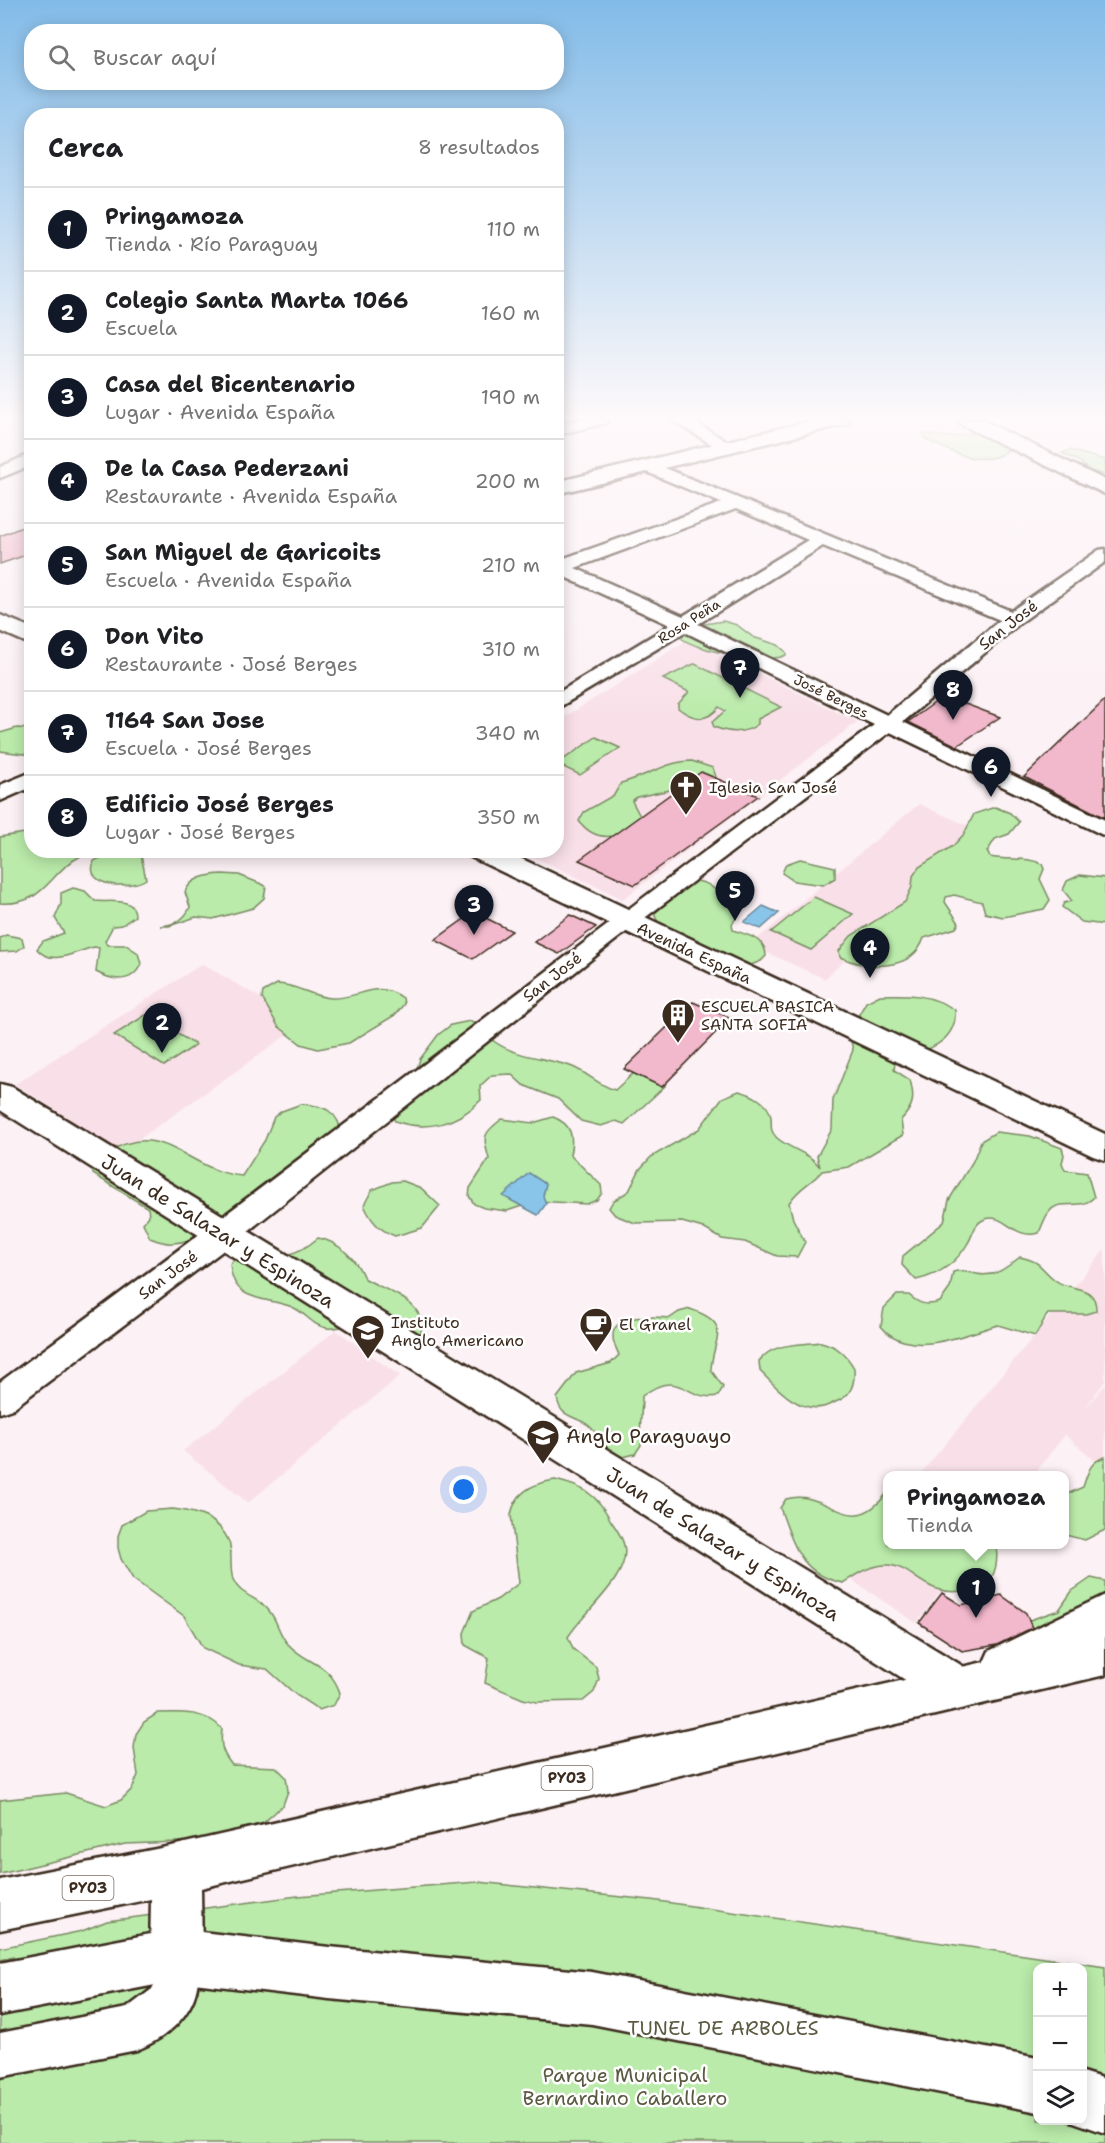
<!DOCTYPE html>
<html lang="es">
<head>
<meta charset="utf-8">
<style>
	:root { --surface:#fff; --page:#f2f2f2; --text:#202124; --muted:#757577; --line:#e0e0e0; --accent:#111827 }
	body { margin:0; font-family:"Shantell Sans",sans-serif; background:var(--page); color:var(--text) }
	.controls { position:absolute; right:18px; bottom:18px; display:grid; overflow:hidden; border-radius:12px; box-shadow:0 3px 15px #0003 }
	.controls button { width:54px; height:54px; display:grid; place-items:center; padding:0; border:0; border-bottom:2px solid var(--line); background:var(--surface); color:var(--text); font:30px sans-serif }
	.you { position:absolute; left:464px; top:1490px; width:21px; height:21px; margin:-15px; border:4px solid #fff; border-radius:50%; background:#1a73e8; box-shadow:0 0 0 9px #1a73e833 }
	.badge { display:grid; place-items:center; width:39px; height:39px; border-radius:50%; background:var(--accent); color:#fff; font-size:20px; font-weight:700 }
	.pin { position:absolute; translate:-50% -50px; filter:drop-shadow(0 2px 3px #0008) }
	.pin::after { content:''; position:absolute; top:32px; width:21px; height:18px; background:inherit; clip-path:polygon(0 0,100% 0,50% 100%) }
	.popup { position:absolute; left:883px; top:1471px; width:186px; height:78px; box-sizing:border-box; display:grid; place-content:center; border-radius:12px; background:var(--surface); filter:drop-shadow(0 2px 4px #0005); font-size:20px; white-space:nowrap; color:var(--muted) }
	.popup b { font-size:22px; color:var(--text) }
	.popup::after { content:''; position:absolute; left:50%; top:100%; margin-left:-12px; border:12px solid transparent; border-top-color:var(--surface) }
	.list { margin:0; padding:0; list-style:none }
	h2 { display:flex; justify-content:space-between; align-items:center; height:78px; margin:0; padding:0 24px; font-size:26px }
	h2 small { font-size:20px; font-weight:400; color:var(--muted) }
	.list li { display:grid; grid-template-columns:39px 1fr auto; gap:18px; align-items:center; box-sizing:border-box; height:84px; padding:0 24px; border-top:2px solid var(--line) }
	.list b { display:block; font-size:22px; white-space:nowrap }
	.list p { margin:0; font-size:20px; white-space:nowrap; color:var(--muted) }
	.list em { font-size:20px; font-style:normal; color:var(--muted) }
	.icon { flex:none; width:33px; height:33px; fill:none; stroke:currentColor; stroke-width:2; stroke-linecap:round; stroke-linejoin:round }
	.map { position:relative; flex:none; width:1105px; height:2143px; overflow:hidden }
	.search { position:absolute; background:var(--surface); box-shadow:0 3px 15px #0003; left:24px; top:24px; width:540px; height:66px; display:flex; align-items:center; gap:15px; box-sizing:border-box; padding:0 21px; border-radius:24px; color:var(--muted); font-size:22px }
	.panel { position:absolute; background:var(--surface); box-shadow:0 3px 15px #0003; left:24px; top:108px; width:540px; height:750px; border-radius:24px }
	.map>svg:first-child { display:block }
	.built { fill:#f9e0e8 }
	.green { fill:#baebaa; stroke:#7a8a64; stroke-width:1.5; fill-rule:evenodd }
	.water { fill:#89c5e9; stroke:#6a8798; stroke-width:1.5 }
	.building { fill:#f2b8cb; stroke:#3b2a1e; stroke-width:1.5 }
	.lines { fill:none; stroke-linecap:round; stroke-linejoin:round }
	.street-casing { stroke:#3b2a1e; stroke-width:5 }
	.secondary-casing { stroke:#3b2a1e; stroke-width:5 }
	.primary-casing { stroke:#3b2a1e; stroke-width:5 }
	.highway-casing { stroke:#3b2a1e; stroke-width:5 }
	.street { fill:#fff; fill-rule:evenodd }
	.secondary { fill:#fff; fill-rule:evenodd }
	.primary { fill:#fff; fill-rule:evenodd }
	.highway { fill:#fff; fill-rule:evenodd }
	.labels { text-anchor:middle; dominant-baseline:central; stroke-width:5; stroke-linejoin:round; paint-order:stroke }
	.far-street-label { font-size:14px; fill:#3b2a1e; stroke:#fff }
	.shield { fill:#fff; stroke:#766a62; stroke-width:1.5 }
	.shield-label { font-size:15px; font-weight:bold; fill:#3b2a1e }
	.street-label { font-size:16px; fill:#3b2a1e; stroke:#fff }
	.poi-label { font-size:16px; fill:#3b2a1e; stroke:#fff; text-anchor:start }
	.near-street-label { font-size:20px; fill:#3b2a1e; stroke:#fff }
	.near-poi-label { font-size:20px; fill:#3b2a1e; stroke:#fff; text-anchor:start }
	.near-park-label { font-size:20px; fill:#5b5a41; stroke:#fff }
</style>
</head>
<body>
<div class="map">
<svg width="1105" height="2143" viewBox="0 0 1105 2143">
	<rect width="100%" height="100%" fill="#fcf1f5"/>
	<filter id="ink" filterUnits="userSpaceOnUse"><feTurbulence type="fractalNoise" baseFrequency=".0167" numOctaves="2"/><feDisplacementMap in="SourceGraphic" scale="12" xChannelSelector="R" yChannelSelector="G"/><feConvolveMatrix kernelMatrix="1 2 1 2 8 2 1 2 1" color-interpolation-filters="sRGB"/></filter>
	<g filter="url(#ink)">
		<g class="built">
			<polygon points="689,639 857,722 623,899 521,851 556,850 557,722"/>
			<polygon points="919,804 982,832 825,979 750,945"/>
			<polygon points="202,964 304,1023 121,1152 15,1084"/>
			<polygon points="1105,1249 1105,1381 1085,1408 1105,1385 1105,1469 1065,1435 1033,1475 919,1476"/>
			<polygon points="336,1330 400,1376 248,1503 183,1451"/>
			<polygon points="888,1544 978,1545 916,1623 838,1571"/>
		</g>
		<g class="green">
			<path d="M972 433 985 434 1012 445C991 473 948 451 925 439L923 434 951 437Z"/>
			<polygon points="1070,450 1105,460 1105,475 1087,470 1081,462 1062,453"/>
			<path d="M723 621 737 625 753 637 778 645 786 652V655C769 665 697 651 681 638L680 628Z"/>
			<path d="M694 664H695L781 707 758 719V724C744 735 729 733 714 727L712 722 725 711 719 707C707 723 692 719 678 708V704L689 692 663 679Z"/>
			<polygon points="17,728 31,729 31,755 0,751 0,733"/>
			<polygon points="596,737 620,748 580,775 557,764"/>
			<path d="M692 761 713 768 716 777 713 781 637 797 632 801 642 820C623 838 597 845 579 821L584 812 614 795 621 783C646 777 666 761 692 761Z"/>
			<path d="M995 807 1010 813 1019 822 1009 834 995 839 987 852 990 857C1008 861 1027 856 1042 864L1044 869 1040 879 1050 900 1044 909 1003 917 985 913 982 902 954 895 946 897 945 902 959 923 956 928 924 938C913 971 868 970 840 957L839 951 851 936 905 902 912 887 913 876 919 867 953 846 964 834 974 814Z"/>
			<path d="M31 832 32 850 82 851 81 856C48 872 46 906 0 903V837Z"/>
			<path d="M127 851 141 855 146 879C132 889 83 889 94 861L108 854Z"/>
			<polygon points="800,859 835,867 835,878 823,885 794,881 782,873 786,864"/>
			<path d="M222 874 239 875 264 885 266 887 264 898 253 908 213 919 196 917 169 926H160C174 925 185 920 190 907L185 892C191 877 207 875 222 874Z"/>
			<polygon points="1080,875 1105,878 1105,925 1082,922 1062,907 1064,903 1072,901 1063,890 1067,881"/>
			<path d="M691 880C714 884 709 886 725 898 731 903 736 903 740 910L732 925 733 930C747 935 766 938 766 956L761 961 746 967 659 924 654 914Z"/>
			<path d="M73 888 85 891 95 901C108 903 136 896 135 916L122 925 113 926 105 941 107 945H126L138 953 141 964C132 984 113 981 96 972L99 948 95 947C77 950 52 968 37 949L43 941 64 933 55 918 61 904V893Z"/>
			<polygon points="814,897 853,914 811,950 771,932"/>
			<polygon points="6,935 22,938 24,946 17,951 0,952 0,938"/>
			<path d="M277 984C296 984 312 997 331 998 358 1000 375 978 403 998L404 1004 395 1015 349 1043 318 1049 301 1044 278 1026 262 998 263 992Z"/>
			<path d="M880 995C908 994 931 994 955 1010 958 1042 924 1054 896 1057L894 1070 910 1080C915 1098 914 1106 901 1120L903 1135 849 1167 822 1171C810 1185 800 1186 789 1203L793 1219 805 1242 797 1257 777 1256 745 1242 722 1239 703 1228 682 1222 635 1223 615 1215 609 1208 613 1201 629 1191 640 1169 651 1157 699 1129 722 1098 739 1091C751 1094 769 1102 771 1117 772 1126 769 1130 777 1138 791 1150 809 1152 820 1167L817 1156 832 1129 833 1100 853 1050 850 1037 853 1025 866 1002Z"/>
			<polygon points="146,1015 196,1045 164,1066 114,1035"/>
			<path d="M470 1021C480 1027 486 1036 495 1042 516 1057 547 1058 570 1066 587 1072 598 1085 615 1090L635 1072 665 1086 624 1124 616 1121 601 1126 581 1121 558 1099 523 1085 511 1074 492 1075 480 1086 481 1100C458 1124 426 1132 395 1121L388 1108 412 1085 420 1059 438 1035 451 1025Z"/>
			<path d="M301 1104C324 1105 339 1111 342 1136L303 1189C285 1209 200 1241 173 1243 165 1244 158 1241 150 1238L143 1223 149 1216 148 1208 93 1174C92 1163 98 1159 107 1153 164 1117 188 1172 242 1176L265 1140 274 1117 282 1111Z"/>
			<path d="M553 1117C572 1124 574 1137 570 1155L601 1185 602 1193 597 1200 587 1204 537 1201 507 1211 484 1208 474 1204 469 1196 470 1188 489 1159C483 1136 482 1134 502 1119L533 1123Z"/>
			<path d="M996 1132 1030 1136 1062 1148 1064 1155 1062 1163 1065 1170 1087 1173 1094 1197C1082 1211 1061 1198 1050 1211 1045 1216 1042 1226 1039 1233 1013 1241 1004 1210 983 1220 974 1224 973 1235 968 1243 956 1264 939 1275 916 1280L902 1265 903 1256 944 1222 949 1200 973 1161 981 1141Z"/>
			<path d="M403 1181 421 1188 440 1206 422 1228 395 1236C379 1230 371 1221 364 1205L372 1190 392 1182Z"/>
			<path d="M318 1238C338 1241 357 1260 364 1278 388 1293 437 1303 417 1344 396 1338 371 1327 350 1326 342 1326 334 1329 327 1328 312 1326 305 1312 292 1307 265 1296 233 1304 230 1264L237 1256C271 1256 290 1262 318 1238Z"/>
			<path d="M1020 1257C1043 1262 1039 1268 1055 1280 1070 1292 1097 1283 1096 1311L1086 1314H1048C1042 1321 1041 1328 1035 1336L998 1325C964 1334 909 1361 881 1326L884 1308 897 1295H909C919 1304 926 1306 940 1302L950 1288 953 1272C964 1269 967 1272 977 1274 995 1278 1007 1267 1020 1257Z"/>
			<path d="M690 1309C735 1324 712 1339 711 1370L723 1387 718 1396C685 1402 681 1366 642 1396 642 1413 639 1428 641 1445L635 1454 623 1457C595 1447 604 1437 588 1425 574 1415 560 1418 557 1398L576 1373 611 1363 619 1355C617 1350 613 1343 613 1337 612 1312 655 1317 670 1318L679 1312Z"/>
			<path d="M821 1342C837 1346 846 1354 854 1368 855 1381 852 1394 840 1400 835 1402 828 1406 823 1407 798 1413 775 1386 760 1371L759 1361C773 1342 800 1345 821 1342Z"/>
			<path d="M1105 1457V1530L1085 1540 1065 1535V1495L1083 1487C1088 1473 1089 1462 1105 1457Z"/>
			<path d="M555 1480C584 1487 597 1494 611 1521 616 1528 622 1537 624 1545 632 1576 583 1612 568 1637L573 1649 596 1667 599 1679 594 1692 583 1701 537 1702 523 1699 485 1683 489 1658 465 1645 464 1633 473 1611 498 1599 519 1583 511 1515C515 1492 533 1483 555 1480Z"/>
			<path d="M887 1493 888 1544 996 1545C998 1558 997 1579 983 1585 964 1593 944 1595 926 1584 913 1577 905 1567 889 1565 871 1564 857 1574 843 1583 799 1574 794 1544 780 1508L786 1499C829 1487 849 1543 887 1493Z"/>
			<path d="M173 1509C196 1512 219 1517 229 1542 233 1552 229 1568 233 1579 240 1597 260 1597 270 1612 278 1622 279 1635 288 1644 307 1665 330 1662 340 1693L334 1705 319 1710 296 1695 267 1669 239 1665 203 1648 184 1616 133 1579 121 1559 118 1548V1536L122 1525 146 1511Z"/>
			<polygon points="1091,1578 1105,1581 1105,1636 994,1651 1018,1624 1059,1610 1072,1591"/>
			<path d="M158 1713C181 1712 207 1711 222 1729 220 1745 222 1753 232 1765L276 1767 286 1777 288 1791 283 1805 259 1827 204 1841 125 1844 0 1874V1800L66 1793 106 1806 121 1800 132 1789 138 1775 134 1748 136 1734 144 1722Z"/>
			<path d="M478 1882 651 1900 1105 1967V2143H0V1963L14 1957 0 1960V1948L82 1931 107 1921 298 1896ZM1038 1968H1082V2120H1038Z"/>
		</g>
		<g class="water">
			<polygon points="763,906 779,913 761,929 744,922"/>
			<polygon points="529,1173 546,1184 543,1196 546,1204 538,1215 503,1196"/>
		</g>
		<g class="building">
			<polygon points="32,523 32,553 0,564 0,536"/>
			<polygon points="944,696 1000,717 957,746 908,722"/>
			<polygon points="1105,700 1105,818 1024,777"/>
			<polygon points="701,772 758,796 635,885 579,860"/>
			<polygon points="474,912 512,931 473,959 435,940"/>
			<polygon points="570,915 596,927 559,954 534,942"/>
			<polygon points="693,1002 730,1018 662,1087 624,1069"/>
			<polygon points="942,1593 961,1605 1001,1595 1026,1613 1032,1628 997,1645 962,1651 919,1623"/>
		</g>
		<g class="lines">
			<g class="street-casing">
				<g id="street">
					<polygon points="579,420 608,420 606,423 556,435 556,425"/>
					<polygon points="672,420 692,420 735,447 733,450 721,450"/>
					<polygon points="32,453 32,465 0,478 0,467"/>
					<path d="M648 461 1011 611 1099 550 1105 549V562L1020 623 903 722 1105 820V836L890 732 613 942 233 1243 12 1409 0 1413V1382C294 1167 581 942 874 725L685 632 556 709V694L670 625 556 573V561L721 503 642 470 640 466 642 462ZM736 509 808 540 683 616 575 568ZM823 546 1000 620 887 715 698 624Z"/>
					<polygon points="32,772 32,787 0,801 0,785"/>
					<path d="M176 1934 191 1940C212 1991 185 2030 137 2050L0 2077V2033L127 2008 152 1989 156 1981 155 1955 161 1940Z"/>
				</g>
			</g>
			<g class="secondary-casing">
				<g id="secondary">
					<polygon points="0,1084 12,1087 974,1673 981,1688 974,1703 958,1709 942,1703 0,1110"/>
					<polygon points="176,1929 329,1947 592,1972 1038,2058 1038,2112 592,2024 329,1999 176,1981 0,2015 0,1963"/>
					<polygon points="1082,2072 1105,2079 1105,2133 1068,2120 1082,2120"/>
				</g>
			</g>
			<g class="primary-casing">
				<g id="primary">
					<polygon points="815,420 850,420 847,424 556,494 556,482"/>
					<polygon points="0,615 32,628 32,645 0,631"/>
					<polygon points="465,850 503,850 1105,1134 1105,1160 1093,1156 469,856"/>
				</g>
			</g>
			<g class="highway-casing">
				<g id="highway">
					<polygon points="957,420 982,420 1105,480 1105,494 960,424"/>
					<polygon points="1105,1595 1105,1675 201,1888 202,1955 194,1973 176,1981 158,1973 150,1955 151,1899 0,1930 0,1880 176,1845 984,1662 989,1651"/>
				</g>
			</g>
			<use href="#street" class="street"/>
			<use href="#secondary" class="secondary"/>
			<use href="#primary" class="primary"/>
			<use href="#highway" class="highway"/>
		</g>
	</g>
	<linearGradient id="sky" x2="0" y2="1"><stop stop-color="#82bbe8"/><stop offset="0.58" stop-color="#fef9fa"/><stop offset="1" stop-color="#fef9fa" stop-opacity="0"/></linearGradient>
	<rect width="1105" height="720" fill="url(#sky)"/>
	<defs>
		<g id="church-pin" transform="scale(1.725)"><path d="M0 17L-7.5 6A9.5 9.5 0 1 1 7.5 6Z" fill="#3b2a1e" stroke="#fff"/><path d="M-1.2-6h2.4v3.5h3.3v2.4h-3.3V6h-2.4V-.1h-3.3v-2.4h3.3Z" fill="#fff"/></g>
		<g id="building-pin" transform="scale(1.725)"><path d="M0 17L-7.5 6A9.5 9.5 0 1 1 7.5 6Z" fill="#3b2a1e" stroke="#fff"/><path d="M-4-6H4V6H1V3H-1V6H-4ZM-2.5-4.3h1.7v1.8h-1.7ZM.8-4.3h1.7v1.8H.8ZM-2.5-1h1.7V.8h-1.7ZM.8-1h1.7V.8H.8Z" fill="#fff"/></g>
		<g id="cafe-pin" transform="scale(1.725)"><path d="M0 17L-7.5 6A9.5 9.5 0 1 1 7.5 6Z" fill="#3b2a1e" stroke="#fff"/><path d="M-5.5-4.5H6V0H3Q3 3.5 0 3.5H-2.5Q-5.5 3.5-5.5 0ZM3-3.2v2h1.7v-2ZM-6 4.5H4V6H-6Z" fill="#fff"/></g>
		<g id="school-pin" transform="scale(1.725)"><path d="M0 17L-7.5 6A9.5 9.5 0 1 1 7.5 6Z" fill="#3b2a1e" stroke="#fff"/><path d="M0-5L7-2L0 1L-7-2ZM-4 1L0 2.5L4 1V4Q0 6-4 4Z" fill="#fff"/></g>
	</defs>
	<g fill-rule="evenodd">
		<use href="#church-pin" x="686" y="787"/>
		<use href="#building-pin" x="678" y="1015"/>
		<use href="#cafe-pin" x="596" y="1324"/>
		<use href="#school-pin" x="368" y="1331"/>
		<use href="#school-pin" x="543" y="1436"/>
	</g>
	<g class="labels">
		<g class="far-street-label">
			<text transform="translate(689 621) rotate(-32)">Rosa Peña</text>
			<text transform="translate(831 696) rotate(26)">José Berges</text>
		</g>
		<g class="shield">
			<rect x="541.5" y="1766" width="51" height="24" rx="4.5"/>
			<rect x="62.5" y="1876" width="51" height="24" rx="4.5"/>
		</g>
		<g class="shield-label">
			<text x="567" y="1778">PY03</text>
			<text x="88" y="1888">PY03</text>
		</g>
		<g class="street-label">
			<text transform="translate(1008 625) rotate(-38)">San José</text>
			<text transform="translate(694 953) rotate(25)">Avenida España</text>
			<text transform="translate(552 977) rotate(-38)">San José</text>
			<text transform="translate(168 1275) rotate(-37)">San José</text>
		</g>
		<g class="poi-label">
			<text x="709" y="787">Iglesia San José</text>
			<text x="701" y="1006">ESCUELA BASICA<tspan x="701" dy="18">SANTA SOFIA</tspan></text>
			<text x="391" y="1322">Instituto<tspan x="391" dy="18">Anglo Americano</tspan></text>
			<text x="619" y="1324">El Granel</text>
		</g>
		<g class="near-street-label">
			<text transform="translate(218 1231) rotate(32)">Juan de Salazar y Espinoza</text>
			<text transform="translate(723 1544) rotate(32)">Juan de Salazar y Espinoza</text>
		</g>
		<g class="near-poi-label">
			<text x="566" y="1436">Anglo Paraguayo</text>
		</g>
		<g class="near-park-label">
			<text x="723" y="2028">TUNEL DE ARBOLES</text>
			<text x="625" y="2075">Parque Municipal<tspan x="625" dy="23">Bernardino Caballero</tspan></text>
		</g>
	</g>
</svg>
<div class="controls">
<button>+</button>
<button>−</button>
<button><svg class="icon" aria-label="layers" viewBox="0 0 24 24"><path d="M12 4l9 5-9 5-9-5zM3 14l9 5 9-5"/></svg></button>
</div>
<div class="you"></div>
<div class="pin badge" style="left:976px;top:1618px">1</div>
<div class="popup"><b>Pringamoza</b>Tienda</div>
<div class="pin badge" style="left:162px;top:1053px">2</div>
<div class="pin badge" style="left:474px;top:935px">3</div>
<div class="pin badge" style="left:870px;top:978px">4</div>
<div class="pin badge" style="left:735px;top:921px">5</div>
<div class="pin badge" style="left:991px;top:797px">6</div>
<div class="pin badge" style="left:740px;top:698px">7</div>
<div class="pin badge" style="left:953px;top:720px">8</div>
<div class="search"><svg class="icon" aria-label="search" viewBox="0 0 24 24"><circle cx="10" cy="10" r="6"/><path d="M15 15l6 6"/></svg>Buscar aquí</div>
<section class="panel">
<h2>Cerca<small>8 resultados</small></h2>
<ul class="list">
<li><span class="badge">1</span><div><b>Pringamoza</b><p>Tienda · Río Paraguay</p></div><em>110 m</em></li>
<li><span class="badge">2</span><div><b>Colegio Santa Marta 1066</b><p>Escuela</p></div><em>160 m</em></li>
<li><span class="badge">3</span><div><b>Casa del Bicentenario</b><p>Lugar · Avenida España</p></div><em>190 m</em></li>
<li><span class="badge">4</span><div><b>De la Casa Pederzani</b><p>Restaurante · Avenida España</p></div><em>200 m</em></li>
<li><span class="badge">5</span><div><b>San Miguel de Garicoits</b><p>Escuela · Avenida España</p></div><em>210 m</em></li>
<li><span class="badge">6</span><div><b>Don Vito</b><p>Restaurante · José Berges</p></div><em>310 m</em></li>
<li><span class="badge">7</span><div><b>1164 San Jose</b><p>Escuela · José Berges</p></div><em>340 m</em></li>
<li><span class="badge">8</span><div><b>Edificio José Berges</b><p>Lugar · José Berges</p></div><em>350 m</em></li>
</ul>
</section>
</div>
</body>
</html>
